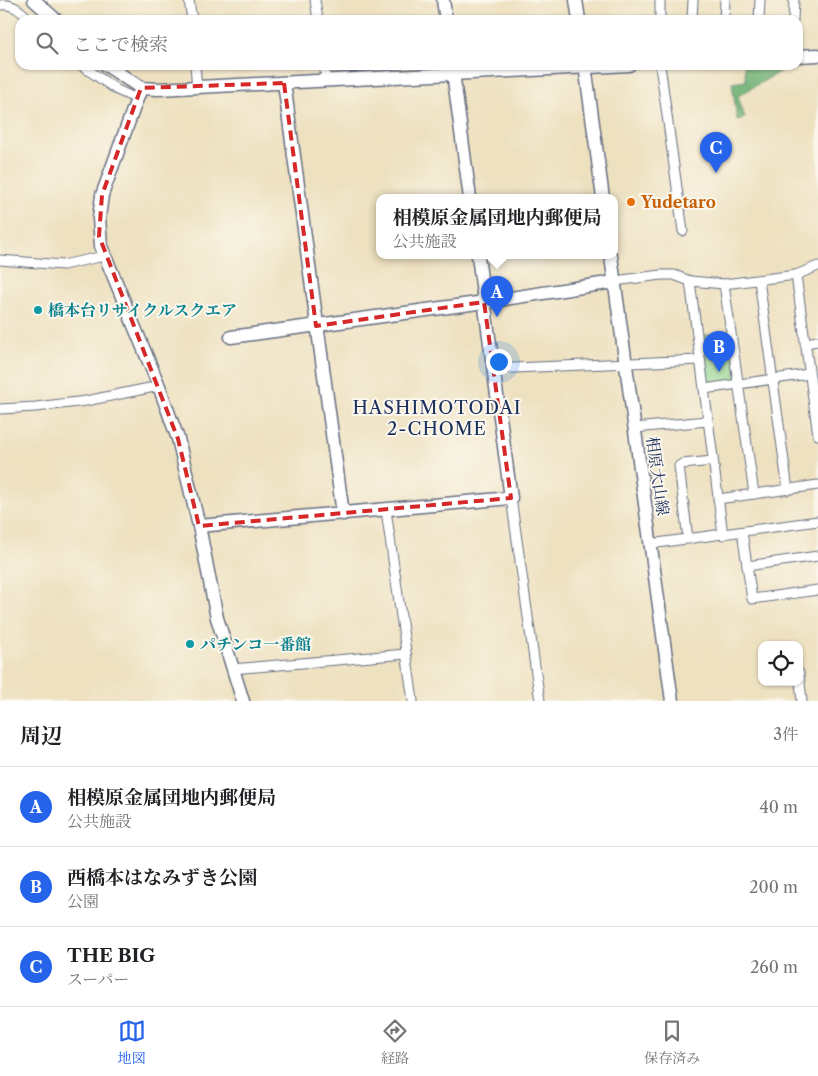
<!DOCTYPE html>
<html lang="ja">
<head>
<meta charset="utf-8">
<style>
	:root { --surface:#fff; --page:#f6f6f6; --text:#202124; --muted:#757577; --line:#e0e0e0; --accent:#2563eb }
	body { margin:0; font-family:"Libre Caslon Text","Noto Serif JP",serif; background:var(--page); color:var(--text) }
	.controls { position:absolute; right:15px; bottom:15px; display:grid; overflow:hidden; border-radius:10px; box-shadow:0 1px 4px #0004 }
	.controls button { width:45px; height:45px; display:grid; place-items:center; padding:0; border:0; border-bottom:1px solid var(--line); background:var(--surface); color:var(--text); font:25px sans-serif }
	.you { position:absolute; left:498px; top:361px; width:18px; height:18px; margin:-12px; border:4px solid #fff; border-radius:50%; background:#1a73e8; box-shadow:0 0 0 8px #1a73e833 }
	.badge { display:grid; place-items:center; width:32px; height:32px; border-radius:50%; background:var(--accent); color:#fff; font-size:16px; font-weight:700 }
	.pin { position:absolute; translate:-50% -41px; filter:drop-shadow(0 1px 2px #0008) }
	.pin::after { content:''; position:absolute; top:26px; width:18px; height:15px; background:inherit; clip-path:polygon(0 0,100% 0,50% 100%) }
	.popup { position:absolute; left:376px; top:194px; width:242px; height:65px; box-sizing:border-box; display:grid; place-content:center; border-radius:10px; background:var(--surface); filter:drop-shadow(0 1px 4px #0005); font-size:16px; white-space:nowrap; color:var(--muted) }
	.popup b { font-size:19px; color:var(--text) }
	.popup::after { content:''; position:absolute; left:50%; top:100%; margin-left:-10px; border:10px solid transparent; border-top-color:var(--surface) }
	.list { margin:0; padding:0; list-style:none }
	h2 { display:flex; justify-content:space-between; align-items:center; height:65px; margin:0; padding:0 20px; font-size:21px }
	h2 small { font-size:16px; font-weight:400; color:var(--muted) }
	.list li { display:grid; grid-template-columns:32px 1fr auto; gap:15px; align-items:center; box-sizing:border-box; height:80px; padding:0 20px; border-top:1px solid var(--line) }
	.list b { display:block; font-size:19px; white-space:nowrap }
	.list p { margin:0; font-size:16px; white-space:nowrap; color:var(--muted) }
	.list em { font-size:16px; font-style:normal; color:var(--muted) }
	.icon { flex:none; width:28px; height:28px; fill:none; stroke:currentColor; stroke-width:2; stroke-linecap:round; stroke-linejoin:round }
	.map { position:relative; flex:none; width:818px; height:701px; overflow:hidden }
	.search { position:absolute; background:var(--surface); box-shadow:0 1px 4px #0004; left:15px; right:15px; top:15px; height:55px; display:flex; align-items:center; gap:12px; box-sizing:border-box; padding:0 18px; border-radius:15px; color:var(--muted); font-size:19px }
	.sheet { height:305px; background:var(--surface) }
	nav { display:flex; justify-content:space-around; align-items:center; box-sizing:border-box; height:70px; border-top:1px solid var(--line); background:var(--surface); font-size:14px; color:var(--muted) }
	nav a { display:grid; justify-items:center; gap:2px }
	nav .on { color:var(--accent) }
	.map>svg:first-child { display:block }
	.green { fill:#8ccf88; stroke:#547f73 }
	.forest { fill:#71b274; stroke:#467069 }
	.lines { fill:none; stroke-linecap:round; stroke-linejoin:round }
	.street-casing { stroke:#656d80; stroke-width:11 }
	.secondary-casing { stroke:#656d80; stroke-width:15 }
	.street { stroke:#fff; stroke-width:9 }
	.secondary { stroke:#fff; stroke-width:12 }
	.marked { fill:none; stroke:#d62828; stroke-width:4; stroke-dasharray:10 6; stroke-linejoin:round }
	.food-dot { fill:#e8710a; stroke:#fbf7ec; stroke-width:2 }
	.culture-dot { fill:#0f9aa8; stroke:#fbf7ec; stroke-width:2 }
	.labels { text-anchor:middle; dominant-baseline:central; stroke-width:4; stroke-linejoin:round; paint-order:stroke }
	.food-label { font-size:16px; font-weight:bold; fill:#c56008; stroke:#fbf7ec; text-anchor:start }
	.culture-label { font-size:16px; font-weight:bold; fill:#0d838f; stroke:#fbf7ec; text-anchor:start }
	.street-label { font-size:16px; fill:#1b2f5e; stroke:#fbf7ec }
	.neighbourhood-label { font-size:18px; letter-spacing:1px; fill:#1b2f5e; stroke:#fbf7ec }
</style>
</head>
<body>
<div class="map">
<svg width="818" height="701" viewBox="0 0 818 701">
	<rect width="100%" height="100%" fill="#fbf7ec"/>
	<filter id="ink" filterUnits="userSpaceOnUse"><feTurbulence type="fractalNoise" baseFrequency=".02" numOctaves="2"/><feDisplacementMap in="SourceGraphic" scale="10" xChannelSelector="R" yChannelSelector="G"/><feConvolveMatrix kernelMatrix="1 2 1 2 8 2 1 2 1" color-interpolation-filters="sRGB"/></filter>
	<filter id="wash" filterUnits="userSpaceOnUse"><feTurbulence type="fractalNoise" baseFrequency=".0096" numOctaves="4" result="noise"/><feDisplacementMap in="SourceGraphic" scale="20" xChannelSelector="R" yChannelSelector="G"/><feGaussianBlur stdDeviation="1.12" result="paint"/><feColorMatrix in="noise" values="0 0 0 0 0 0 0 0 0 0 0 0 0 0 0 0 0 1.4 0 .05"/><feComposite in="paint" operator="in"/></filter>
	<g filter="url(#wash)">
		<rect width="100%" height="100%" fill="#eee1c0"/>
		<polygon class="green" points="731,333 738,384 704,389 697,336"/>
		<polygon class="forest" points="744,65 791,65 738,96 745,118 737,120 732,83 746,81"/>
	</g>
	<g filter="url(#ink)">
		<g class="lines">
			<g class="street-casing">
				<g id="street">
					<polyline points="189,0 192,20"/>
					<polyline points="315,0 318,20"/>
					<path d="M0 5C13 3 21 11 30 20"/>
					<polyline points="660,20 660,0"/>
					<polyline points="692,20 693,0"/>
					<polyline points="724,20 725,0"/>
					<polyline points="759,20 760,0"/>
					<polyline points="793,20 794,0"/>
					<polyline points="81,65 117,90 130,96"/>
					<polyline points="195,65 197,88"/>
					<polyline points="324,65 326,80"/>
					<polyline points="660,65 683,231"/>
					<polyline points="0,260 63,265 104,256"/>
					<polyline points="796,275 818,435"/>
					<polyline points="759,280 788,490"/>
					<polyline points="690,281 723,535"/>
					<polyline points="614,282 622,280 661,275 674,275 690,281 724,284 796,275 818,266"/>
					<polyline points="724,284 754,494"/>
					<polyline points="805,343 818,341"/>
					<polyline points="493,369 700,360"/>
					<polyline points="704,389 809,374"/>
					<polyline points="0,409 36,407 86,401 159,386"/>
					<polyline points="635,428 707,421"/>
					<polyline points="511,498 540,701"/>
					<polyline points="718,499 818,485"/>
					<polyline points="386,510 413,701"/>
					<polyline points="742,532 752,599 818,590"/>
					<polyline points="688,539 679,466 682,464 713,461"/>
					<polyline points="650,544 818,521"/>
					<polyline points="747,566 818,556"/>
					<polyline points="232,669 406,654"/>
					<polyline points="799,673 802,701"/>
				</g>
			</g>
			<g class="secondary-casing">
				<g id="secondary">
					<polyline points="34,0 56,20"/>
					<polyline points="443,0 446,20"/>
					<polyline points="576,0 579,20"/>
					<polyline points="798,56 818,55"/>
					<polyline points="106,65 141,88 158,89 629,65"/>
					<polyline points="452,65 470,198"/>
					<polyline points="585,65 603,198"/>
					<polyline points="284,83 343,514"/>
					<polyline points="141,88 102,195 99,218 101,246 159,386 178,439 199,526 217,618 243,701"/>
					<polyline points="611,256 672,701"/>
					<polyline points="231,337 492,301 614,282"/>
					<polyline points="199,526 511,498 478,256"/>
				</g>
			</g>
			<use href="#street" class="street"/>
			<use href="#secondary" class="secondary"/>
		</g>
	</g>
	<path class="marked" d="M284 83 316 326 484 302 511 498 199 526 178 439 99 236 102 195 141 88Z"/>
	<circle class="food-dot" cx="631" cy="202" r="5"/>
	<g class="culture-dot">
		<circle cx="38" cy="310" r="5"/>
		<circle cx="190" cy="644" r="5"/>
	</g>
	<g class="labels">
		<g class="food-label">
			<text x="641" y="202">Yudetaro</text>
		</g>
		<g class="culture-label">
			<text x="48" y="310">橋本台リサイクルスクエア</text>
			<text x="200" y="644">パチンコ一番館</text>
		</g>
		<g class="street-label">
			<text transform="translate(658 476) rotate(82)">相原大山線</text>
		</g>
		<g class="neighbourhood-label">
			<text x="437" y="408">HASHIMOTODAI<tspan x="437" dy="21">2-CHOME</tspan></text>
		</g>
	</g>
</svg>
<div class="controls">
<button><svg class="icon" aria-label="locate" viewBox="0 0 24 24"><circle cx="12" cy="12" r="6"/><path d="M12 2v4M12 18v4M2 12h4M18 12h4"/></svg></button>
</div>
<div class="you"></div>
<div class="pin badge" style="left:497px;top:317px">A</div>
<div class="popup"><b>相模原金属団地内郵便局</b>公共施設</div>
<div class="pin badge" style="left:719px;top:372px">B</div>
<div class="pin badge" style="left:716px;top:173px">C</div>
<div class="search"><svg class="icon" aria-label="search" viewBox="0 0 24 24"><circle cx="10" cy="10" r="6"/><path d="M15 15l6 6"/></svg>ここで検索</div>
</div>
<section class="sheet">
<h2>周辺<small>3件</small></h2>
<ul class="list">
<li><span class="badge">A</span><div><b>相模原金属団地内郵便局</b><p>公共施設</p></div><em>40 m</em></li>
<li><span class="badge">B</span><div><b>西橋本はなみずき公園</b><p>公園</p></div><em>200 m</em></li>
<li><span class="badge">C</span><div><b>THE BIG</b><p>スーパー</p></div><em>260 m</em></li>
</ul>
</section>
<nav>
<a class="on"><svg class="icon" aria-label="map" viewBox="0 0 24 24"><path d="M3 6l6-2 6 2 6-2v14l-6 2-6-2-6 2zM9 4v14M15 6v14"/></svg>地図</a>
<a><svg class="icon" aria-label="directions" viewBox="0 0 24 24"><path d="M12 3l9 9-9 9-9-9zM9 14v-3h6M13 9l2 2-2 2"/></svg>経路</a>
<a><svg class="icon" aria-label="saved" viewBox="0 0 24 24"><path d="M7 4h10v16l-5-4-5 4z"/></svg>保存済み</a>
</nav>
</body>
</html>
